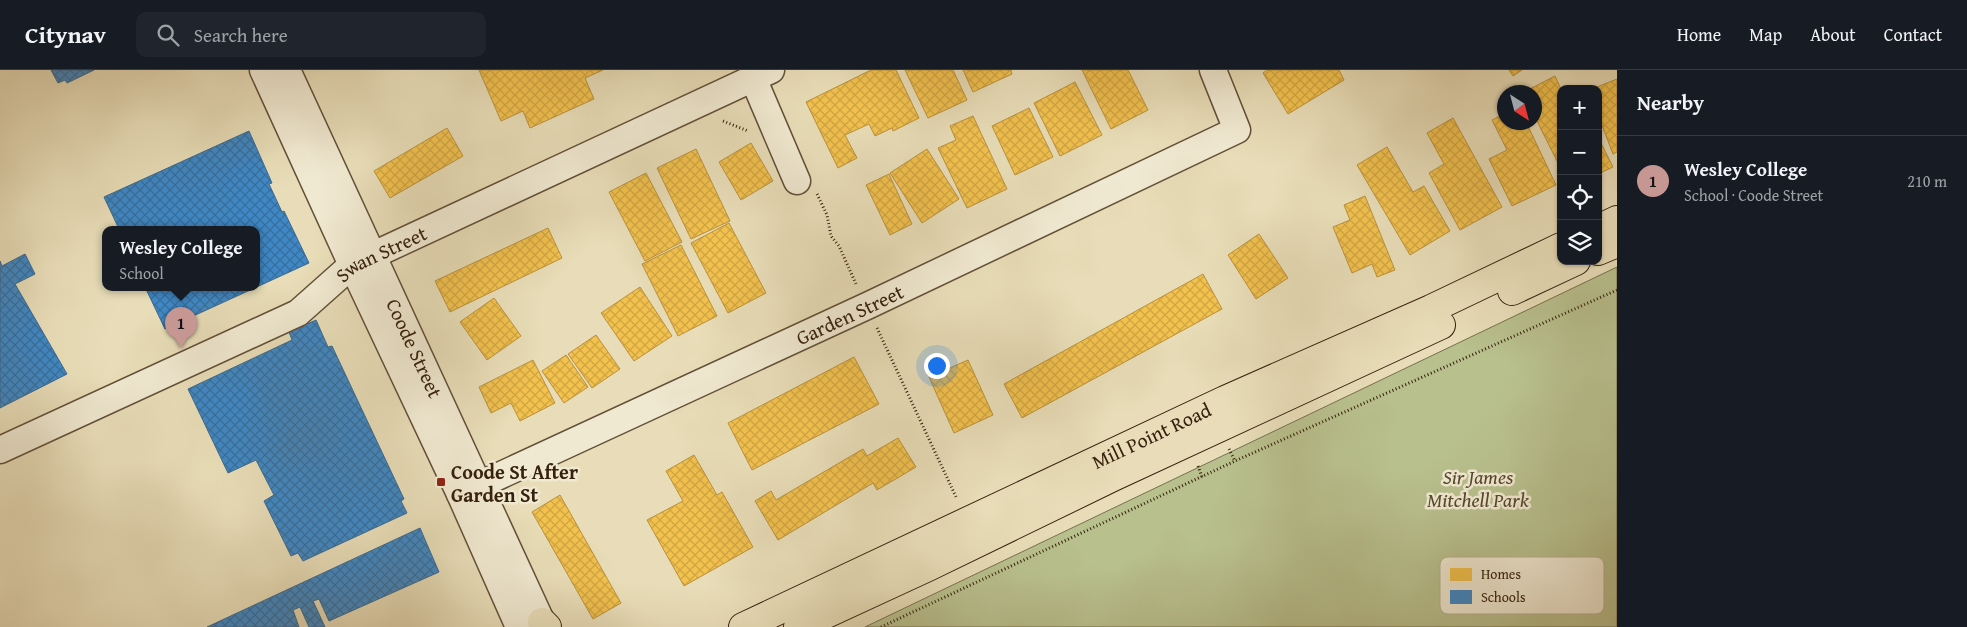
<!DOCTYPE html>
<html lang="en">
<head>
<meta charset="utf-8">
<style>
	:root { --surface:#171b24; --page:#20242c; --text:#f1f3f6; --muted:#9ea1a6; --line:#363941; --accent:#c59692 }
	body { margin:0; font-family:"Gentium Book Plus",serif; background:var(--page); color:var(--text) }
	.controls { position:absolute; right:15px; top:15px; display:grid; overflow:hidden; border-radius:10px; box-shadow:0 1px 4px #0004 }
	.controls button { width:45px; height:45px; display:grid; place-items:center; padding:0; border:0; border-bottom:1px solid var(--line); background:var(--surface); color:var(--text); font:25px sans-serif }
	.compass { position:absolute; left:1497px; top:15px; width:45px; height:45px; border-radius:50%; background:var(--surface); box-shadow:0 1px 4px #0004; rotate:144deg }
	.you { position:absolute; left:936px; top:295px; width:18px; height:18px; margin:-12px; border:4px solid #fff; border-radius:50%; background:#1a73e8; box-shadow:0 0 0 8px #1a73e833 }
	.badge { display:grid; place-items:center; width:32px; height:32px; border-radius:50%; background:var(--accent); color:#111; font-size:16px; font-weight:700 }
	.pin { position:absolute; translate:-50% -41px; filter:drop-shadow(0 1px 2px #0008) }
	.pin::after { content:''; position:absolute; top:26px; width:18px; height:15px; background:inherit; clip-path:polygon(0 0,100% 0,50% 100%) }
	.popup { position:absolute; left:102px; top:156px; width:158px; height:65px; box-sizing:border-box; display:grid; place-content:center; border-radius:10px; background:var(--surface); filter:drop-shadow(0 1px 4px #0005); font-size:16px; white-space:nowrap; color:var(--muted) }
	.popup b { font-size:19px; color:var(--text) }
	.popup::after { content:''; position:absolute; left:50%; top:100%; margin-left:-10px; border:10px solid transparent; border-top-color:var(--surface) }
	.list { margin:0; padding:0; list-style:none }
	h2 { display:flex; justify-content:space-between; align-items:center; height:65px; margin:0; padding:0 20px; font-size:21px }
	h2 small { font-size:16px; font-weight:400; color:var(--muted) }
	.list li { display:grid; grid-template-columns:32px 1fr auto; gap:15px; align-items:center; box-sizing:border-box; height:90px; padding:0 20px; border-top:1px solid var(--line) }
	.list b { display:block; font-size:19px; white-space:nowrap }
	.list p { margin:0; font-size:16px; white-space:nowrap; color:var(--muted) }
	.list em { font-size:16px; font-style:normal; color:var(--muted) }
	.icon { flex:none; width:28px; height:28px; fill:none; stroke:currentColor; stroke-width:2; stroke-linecap:round; stroke-linejoin:round }
	.map { position:relative; flex:none; width:1617px; height:557px; overflow:hidden }
	header { display:flex; align-items:center; gap:30px; box-sizing:border-box; height:70px; padding:0 25px; background:var(--surface); border-bottom:1px solid var(--line) }
	header strong { font-size:24px }
	nav { display:flex; gap:28px; margin-inline-start:auto; font-size:18px }
	.search { width:350px; height:45px; background:var(--page); display:flex; align-items:center; gap:12px; box-sizing:border-box; padding:0 18px; border-radius:10px; color:var(--muted); font-size:19px }
	main { display:flex }
	aside { flex:1; background:var(--surface) }
	.map>svg:first-child { display:block }
	.green { fill:#b8c08d; stroke:#77704e }
	.homes { fill:url(#homes-cross-hatch); stroke:#ba913b }
	.schools { fill:url(#schools-cross-hatch); stroke:#3c698e }
	.lines { fill:none; stroke-linecap:round; stroke-linejoin:round }
	.minor-casing { stroke:#625038; stroke-width:29 }
	.major-casing { stroke:#36210e; stroke-width:30 }
	.path { stroke:#36210e; stroke-width:3; stroke-dasharray:1 2.5; stroke-linecap:butt }
	.minor { stroke:#f0e9d1; stroke-width:26 }
	.major { stroke:#e8ddb8; stroke-width:28 }
	.poi-dot { fill:#8f2418; stroke:#f0e9d1; stroke-width:2 }
	.labels { text-anchor:middle; dominant-baseline:central; stroke-width:5; stroke-linejoin:round; paint-order:stroke }
	.street-label { font-size:20px; fill:#36210e; stroke:#f0e9d1 }
	.poi-label { font-size:20px; font-weight:bold; fill:#36210e; stroke:#f0e9d1; text-anchor:start }
	.park-label { font-size:20px; font-style:italic; fill:#56492e; stroke:#f0e9d1 }
	.key { fill:#f0e9d1; stroke:#b8ad96; stroke-width:1 }
	.key-label { font-size:14px; fill:#36210e }
</style>
</head>
<body>
<header>
<strong>Citynav</strong>
<div class="search"><svg class="icon" aria-label="search" viewBox="0 0 24 24"><circle cx="10" cy="10" r="6"/><path d="M15 15l6 6"/></svg>Search here</div>
<nav><a>Home</a><a>Map</a><a>About</a><a>Contact</a></nav>
</header>
<main>
<div class="map">
<svg width="1617" height="557" viewBox="0 0 1617 557">
	<defs>
		<pattern id="homes-cross-hatch" width="8" height="8" patternUnits="userSpaceOnUse" patternTransform="scale(1.25)"><rect width="8" height="8" fill="#f2c14e"/><path d="M0 0l8 8M0 8l8-8" fill="none" stroke="#d0a643"/></pattern>
		<pattern id="schools-cross-hatch" width="8" height="8" patternUnits="userSpaceOnUse" patternTransform="scale(1.25)"><rect width="8" height="8" fill="#3f88c5"/><path d="M0 0l8 8M0 8l8-8" fill="none" stroke="#366f9e"/></pattern>
	</defs>
	<rect width="100%" height="100%" fill="#e8ddb8"/>
	<filter id="stains"><feTurbulence type="fractalNoise" baseFrequency=".004" numOctaves="4"/><feColorMatrix values="0 0 0 0 .2 0 0 0 0 .09 0 0 0 0 .02 0 0 0 .5 -.17"/></filter>
	<radialGradient id="worn" r=".72"><stop offset=".6" stop-color="#630" stop-opacity="0"/><stop offset="1" stop-color="#630" stop-opacity=".3"/></radialGradient>
	<polygon class="green" points="1617,197 1617,557 865,557"/>
	<g class="homes">
		<polygon points="479,0 603,0 585,8 594,29 530,58 523,41 501,51"/>
		<polygon points="871,0 896,0 919,48 893,61 892,58 875,66 869,54 845,65 857,88 838,98 806,32"/>
		<polygon points="905,0 953,0 967,30 928,48"/>
		<polygon points="963,0 1011,0 1012,4 973,22"/>
		<polygon points="1082,0 1128,0 1148,40 1111,59"/>
		<polygon points="1267,0 1339,0 1344,10 1288,44 1263,3"/>
		<polygon points="1509,0 1522,0 1513,6"/>
		<polygon points="1555,6 1561,19 1561,99 1534,45 1534,22 1524,22"/>
		<polygon points="1617,9 1617,82 1613,84 1598,45 1598,19 1592,19"/>
		<polygon points="1075,12 1102,65 1060,86 1034,33"/>
		<polygon points="1029,38 1053,87 1015,105 992,56"/>
		<polygon points="1504,44 1504,52 1526,52 1556,115 1512,136 1489,89 1507,80 1492,50"/>
		<polygon points="973,46 1007,119 967,138 938,78 956,70 950,56"/>
		<polygon points="1453,48 1502,137 1460,160 1429,103 1444,94 1427,63"/>
		<polygon points="447,58 463,86 390,128 374,101"/>
		<polygon points="1598,67 1613,97 1598,104"/>
		<polygon points="751,73 773,111 741,130 719,92"/>
		<polygon points="1387,77 1413,122 1424,116 1450,161 1410,185 1357,95"/>
		<polygon points="696,79 730,151 691,169 657,98"/>
		<polygon points="927,79 959,129 922,153 890,103"/>
		<polygon points="646,103 682,172 645,191 609,122"/>
		<polygon points="889,104 912,154 890,165 866,115"/>
		<polygon points="1365,126 1395,200 1377,207 1372,194 1352,203 1333,157 1350,150 1344,135"/>
		<polygon points="729,153 766,223 728,243 691,173"/>
		<polygon points="548,158 562,188 450,242 435,211"/>
		<polygon points="1259,164 1288,208 1256,229 1228,185"/>
		<polygon points="681,175 717,246 678,266 642,194"/>
		<polygon points="1203,204 1222,239 1022,348 1004,314"/>
		<polygon points="640,217 672,266 634,291 601,243"/>
		<polygon points="494,228 521,266 487,290 460,252"/>
		<polygon points="596,265 620,299 592,318 568,284"/>
		<polygon points="566,285 588,317 564,333 542,301"/>
		<polygon points="854,287 879,334 752,400 728,353"/>
		<polygon points="533,290 555,333 520,351 511,333 491,343 479,317"/>
		<polygon points="968,290 993,345 954,363 929,307"/>
		<polygon points="898,368 916,397 877,420 873,413 778,470 755,431 771,421 776,430 863,379 867,386"/>
		<polygon points="694,385 717,425 722,422 753,477 684,516 647,450 683,431 666,401"/>
		<polygon points="560,425 621,533 593,549 532,442"/>
	</g>
	<g class="schools">
		<polygon points="51,0 94,0 67,13 65,10 58,13"/>
		<polygon points="249,61 272,113 269,114 282,142 284,141 309,193 165,259 145,217 256,217 256,159 119,159 104,127"/>
		<polygon points="25,184 35,204 15,214 67,304 0,338 0,191 2,196"/>
		<polygon points="316,250 328,277 332,276 404,429 401,431 407,443 303,491 298,483 291,486 264,431 274,425 256,390 228,403 188,319 292,270 289,262"/>
		<polygon points="420,458 439,502 329,551 319,529 313,531 325,557 309,557 300,537 293,540 299,557 207,557"/>
	</g>
	<g class="lines">
		<g class="minor-casing">
			<g id="minor">
				<polyline points="263,0 352,195 460,424 519,557"/>
				<path id="s1" d="M287 0 544 557"/>
				<polyline points="753,8 797,111"/>
				<path id="s2" d="M0 380 298 243 352 195 771 0"/>
				<path id="s3" d="M460 424 867 236 1237 60 1213 0"/>
			</g>
		</g>
		<g class="major-casing">
			<g id="major">
				<polyline points="1598,159 1617,150"/>
				<polyline points="1598,181 1617,173"/>
				<polyline points="1512,221 1576,191"/>
				<polyline points="542,552 547,557"/>
				<path id="s4" d="M743 557 1225 330 1431 239 1561 177"/>
				<polyline points="798,557 928,497 1113,407 1441,255"/>
			</g>
		</g>
		<g class="path">
			<polyline points="723,51 748,61"/>
			<polyline points="817,124 827,145 831,166 839,176 856,214"/>
			<polyline points="877,258 957,429"/>
			<polyline points="1229,379 1235,391"/>
			<polyline points="1198,396 1202,407"/>
			<polyline points="881,557 1235,391 1617,220"/>
		</g>
		<use href="#minor" class="minor"/>
		<use href="#major" class="major"/>
	</g>
	<rect class="poi-dot" x="436" y="407" width="10" height="10" rx="2.5"/>
	<g class="labels">
		<g class="street-label">
			<text stroke="none"><textPath href="#s2" startOffset="431">Swan Street</textPath></text>
			<text stroke="none"><textPath href="#s3" startOffset="429">Garden Street</textPath></text>
			<text stroke="none"><textPath href="#s1" startOffset="306">Coode Street</textPath></text>
			<text stroke="none"><textPath href="#s4" startOffset="451">Mill Point Road</textPath></text>
		</g>
		<g class="poi-label">
			<text x="451" y="401">Coode St After<tspan x="451" dy="23">Garden St</tspan></text>
		</g>
		<g class="park-label">
			<text x="1478" y="406">Sir James<tspan x="1478" dy="23">Mitchell Park</tspan></text>
		</g>
	</g>
	<rect x="1440" y="487" width="164" height="57" rx="8" class="key"/>
	<rect x="1450" y="498" width="22" height="13" fill="#f2c14e"/>
	<rect x="1450" y="520" width="22" height="14" fill="#3f88c5"/>
	<g class="key-label">
		<text x="1481" y="509">Homes</text>
		<text x="1481" y="532">Schools</text>
	</g>
	<rect width="100%" height="100%" filter="url(#stains)"/>
	<rect width="100%" height="100%" fill="url(#worn)"/>
</svg>
<div class="controls">
<button>+</button>
<button>−</button>
<button><svg class="icon" aria-label="locate" viewBox="0 0 24 24"><circle cx="12" cy="12" r="6"/><path d="M12 2v4M12 18v4M2 12h4M18 12h4"/></svg></button>
<button><svg class="icon" aria-label="layers" viewBox="0 0 24 24"><path d="M12 4l9 5-9 5-9-5zM3 14l9 5 9-5"/></svg></button>
</div>
<svg class="compass" viewBox="-18 -18 36 36"><path d="M0-13l5 13h-10z" fill="#e53935"/><path d="M0 13l5-13h-10z" fill="#9ea1a6"/></svg>
<div class="you"></div>
<div class="pin badge" style="left:181px;top:278px">1</div>
<div class="popup"><b>Wesley College</b>School</div>
</div>
<aside>
<h2>Nearby<small></small></h2>
<ul class="list">
<li><span class="badge">1</span><div><b>Wesley College</b><p>School · Coode Street</p></div><em>210 m</em></li>
</ul>
</aside>
</main>
</body>
</html>
